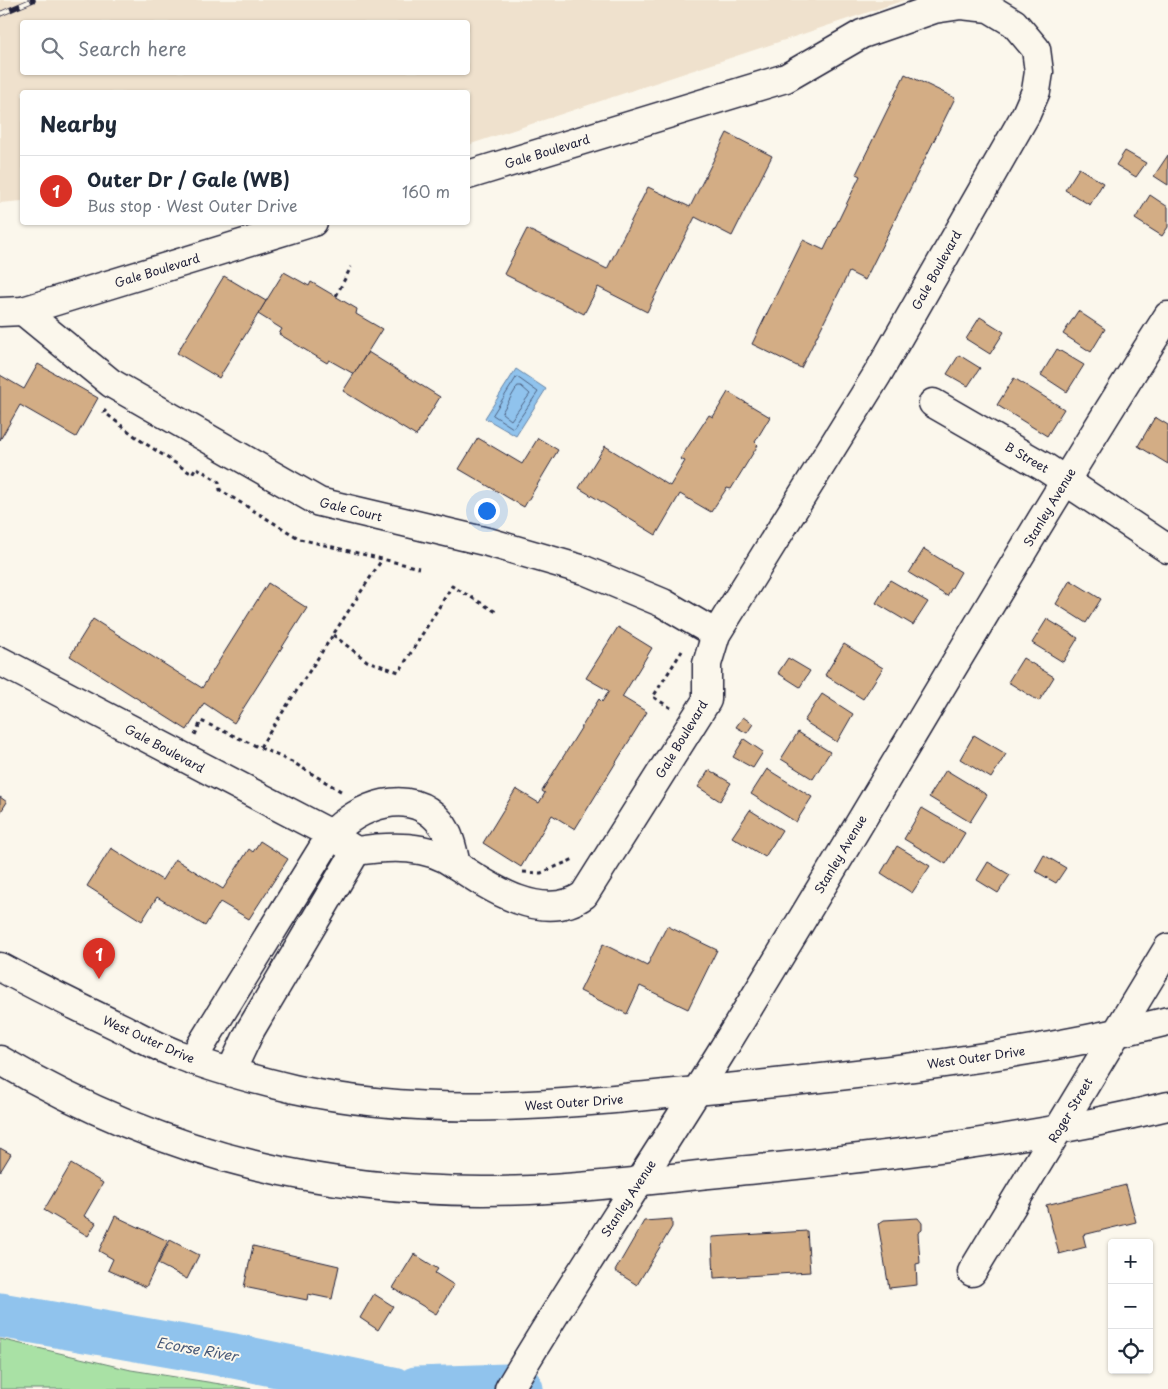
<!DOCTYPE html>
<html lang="en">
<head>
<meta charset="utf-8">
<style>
	:root { --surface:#fff; --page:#f2f2f3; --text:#1f2937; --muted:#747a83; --line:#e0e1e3; --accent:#d93025 }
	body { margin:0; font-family:"Playpen Sans",sans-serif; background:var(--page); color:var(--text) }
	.controls { position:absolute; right:15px; bottom:15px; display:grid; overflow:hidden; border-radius:5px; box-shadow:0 1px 4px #0004 }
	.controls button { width:45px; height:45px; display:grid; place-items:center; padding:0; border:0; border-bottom:1px solid var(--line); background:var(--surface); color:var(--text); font:25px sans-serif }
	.you { position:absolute; left:486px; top:510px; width:18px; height:18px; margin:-12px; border:4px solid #fff; border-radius:50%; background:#1a73e8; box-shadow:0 0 0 8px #1a73e833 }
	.badge { display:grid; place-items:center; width:32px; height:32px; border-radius:50%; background:var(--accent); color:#fff; font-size:16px; font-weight:700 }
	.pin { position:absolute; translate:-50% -41px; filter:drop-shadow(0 1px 2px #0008) }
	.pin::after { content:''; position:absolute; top:26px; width:18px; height:15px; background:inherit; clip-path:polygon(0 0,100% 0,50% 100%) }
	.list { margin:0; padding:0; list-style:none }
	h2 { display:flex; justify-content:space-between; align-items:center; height:65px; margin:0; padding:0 20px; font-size:21px }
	h2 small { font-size:16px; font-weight:400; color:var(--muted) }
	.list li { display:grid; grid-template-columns:32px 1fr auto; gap:15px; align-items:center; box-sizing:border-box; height:70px; padding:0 20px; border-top:1px solid var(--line) }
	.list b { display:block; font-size:19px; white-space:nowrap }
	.list p { margin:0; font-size:16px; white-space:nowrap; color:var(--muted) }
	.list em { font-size:16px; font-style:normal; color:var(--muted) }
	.icon { flex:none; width:28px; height:28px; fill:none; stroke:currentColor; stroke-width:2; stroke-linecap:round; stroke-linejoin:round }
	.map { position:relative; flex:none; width:1168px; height:1389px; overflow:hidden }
	.search { position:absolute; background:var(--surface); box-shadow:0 1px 4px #0004; left:20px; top:20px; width:450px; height:55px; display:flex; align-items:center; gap:12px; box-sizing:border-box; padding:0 18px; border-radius:5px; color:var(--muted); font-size:19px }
	.panel { position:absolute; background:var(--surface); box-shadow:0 1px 4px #0004; left:20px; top:90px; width:450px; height:135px; border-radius:5px }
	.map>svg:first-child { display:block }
	.built { fill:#efe1cd; fill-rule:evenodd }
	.green { fill:#a9e1a5; stroke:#668270 }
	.water { fill:#90c3ed; stroke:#6483a6 }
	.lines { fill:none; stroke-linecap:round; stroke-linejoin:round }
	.shore { stroke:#4e6282; stroke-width:1 }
	.river { stroke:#90c3ed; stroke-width:45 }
	.building { fill:#d3ad85; stroke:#22223b }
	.street-casing { stroke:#22223b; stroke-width:31 }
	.secondary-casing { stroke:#22223b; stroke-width:31 }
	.path { stroke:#22223b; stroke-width:3; stroke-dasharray:4 4; stroke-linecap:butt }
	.street { stroke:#fbf7ec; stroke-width:28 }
	.secondary { stroke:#fbf7ec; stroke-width:28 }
	.rail-casing { stroke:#22223b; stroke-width:5.5 }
	.rail { stroke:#fbf7ec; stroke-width:4; stroke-dasharray:11; stroke-linecap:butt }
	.labels { text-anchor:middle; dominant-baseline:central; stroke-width:4; stroke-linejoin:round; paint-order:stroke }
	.street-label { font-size:12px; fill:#22223b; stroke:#fbf7ec }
	.water-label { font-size:14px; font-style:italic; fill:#485a79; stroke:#fbf7ec }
</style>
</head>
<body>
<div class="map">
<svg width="1168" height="1389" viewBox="0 0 1168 1389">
	<rect width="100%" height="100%" fill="#fbf7ec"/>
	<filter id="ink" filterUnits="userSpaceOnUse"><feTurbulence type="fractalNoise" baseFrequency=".02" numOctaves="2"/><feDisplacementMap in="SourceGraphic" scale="10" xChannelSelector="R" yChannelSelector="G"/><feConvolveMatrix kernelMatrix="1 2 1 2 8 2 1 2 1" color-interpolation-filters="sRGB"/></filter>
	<g filter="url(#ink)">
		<path class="built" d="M0 0H905L468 145V92H22V201L0 203ZM22 22H468V72H22Z"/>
		<polygon class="green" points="0,1339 131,1370 252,1389 0,1389"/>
		<polygon class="water" points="516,369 546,389 516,436 485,418"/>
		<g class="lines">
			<g class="shore">
				<polygon points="517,377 538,392 513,428 493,415"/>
				<polygon points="518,386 521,386 530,394 511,420 502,413"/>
			</g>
			<g class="river">
				<polyline points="0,1315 234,1356 393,1389"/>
				<polyline points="416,1389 507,1386 521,1389"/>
			</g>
		</g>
		<g class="building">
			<polygon points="905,74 955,98 865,280 849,272 801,368 752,344 803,240 824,250 860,176 856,174"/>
			<polygon points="727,133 772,156 732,236 695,217 647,312 598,287 584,314 504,274 527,229 607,269 648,187 690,207"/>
			<polygon points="1125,151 1146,163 1136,177 1116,165"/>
			<polygon points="1168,155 1168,185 1154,176"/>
			<polygon points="1079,168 1103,183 1090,205 1065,190"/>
			<polygon points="1150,195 1168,207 1168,227 1162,236 1135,219"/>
			<polygon points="284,272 309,286 311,282 357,309 356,314 382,329 354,374 329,360 327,363 279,334 282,329 258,314"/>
			<polygon points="224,276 266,301 219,378 177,353"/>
			<polygon points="1078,311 1105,329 1091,352 1063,334"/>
			<polygon points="980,317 1004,332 990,354 966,339"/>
			<polygon points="1057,349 1084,365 1067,392 1041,375"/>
			<polygon points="368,352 440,397 416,436 343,391"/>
			<polygon points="959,355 980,368 968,386 947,374"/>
			<polygon points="38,364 98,398 76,437 20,405 0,440 0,375 24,389"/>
			<polygon points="1014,378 1064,409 1047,436 997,405"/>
			<polygon points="728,392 770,417 755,442 758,445 731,489 727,488 711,512 680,494 656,535 579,488 605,446 670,486 685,461 680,459 709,415 713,417"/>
			<polygon points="1155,417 1168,425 1168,464 1138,446"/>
			<polygon points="478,438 522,464 538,438 558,450 524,507 459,469"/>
			<polygon points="924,549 961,572 947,596 909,573"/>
			<polygon points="890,580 928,602 913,625 876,603"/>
			<polygon points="1070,580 1101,599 1086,623 1056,604"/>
			<polygon points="268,583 307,608 234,723 204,703 187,730 70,656 93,619 202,688"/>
			<polygon points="1047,619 1078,638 1063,662 1032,643"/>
			<polygon points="618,627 652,648 622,697 647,712 575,829 552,815 521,867 483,843 516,789 539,803 545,793 542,791 599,699 602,702 609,691 586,678"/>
			<polygon points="844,644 883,668 863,699 825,675"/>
			<polygon points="788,658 810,671 800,687 778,673"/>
			<polygon points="1023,658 1054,677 1039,701 1008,682"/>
			<polygon points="822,694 853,714 837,742 804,721"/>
			<polygon points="743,717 753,724 747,733 736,727"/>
			<polygon points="798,732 830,752 813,779 781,759"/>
			<polygon points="974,735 1006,754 991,778 960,759"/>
			<polygon points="744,739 763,752 753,768 733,757"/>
			<polygon points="767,769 812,797 796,822 751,794"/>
			<polygon points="709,770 731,783 720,801 698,787"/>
			<polygon points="946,770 987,795 970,822 929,797"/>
			<polygon points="0,797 7,802 0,813"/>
			<polygon points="922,808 965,833 946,864 904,839"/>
			<polygon points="750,810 782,830 765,857 732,837"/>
			<polygon points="260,841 288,859 249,919 220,902 205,926 157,897 142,921 87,886 111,848 162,880 175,859 223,889 249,849 253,852"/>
			<polygon points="897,846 930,866 912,893 881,873"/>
			<polygon points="1044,855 1066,868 1056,883 1035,871"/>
			<polygon points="988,862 1010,875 998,893 977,880"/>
			<polygon points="667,926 717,950 688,1009 640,986 627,1014 580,991 603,944 647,966"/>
			<polygon points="0,1148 11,1154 0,1172"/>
			<polygon points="71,1164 103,1183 84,1216 96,1223 88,1236 44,1210"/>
			<polygon points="1126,1185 1136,1222 1083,1235 1086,1247 1059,1254 1046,1205"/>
			<polygon points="115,1216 168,1241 146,1287 108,1270 113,1259 99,1251"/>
			<polygon points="918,1218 922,1223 922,1230 918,1233 920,1263 916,1264 917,1285 889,1288 878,1224 884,1220"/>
			<polygon points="672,1219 672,1227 637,1285 615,1271 644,1221"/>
			<polygon points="807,1231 810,1272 714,1278 712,1237"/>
			<polygon points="170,1240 199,1255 187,1279 158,1264"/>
			<polygon points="253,1246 339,1266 332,1299 308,1294 307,1300 244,1287"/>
			<polygon points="414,1254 438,1269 435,1273 454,1285 436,1314 393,1288"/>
			<polygon points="374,1294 393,1306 378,1330 360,1318"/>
		</g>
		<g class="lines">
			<g class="street-casing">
				<g id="street">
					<polyline points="23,311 111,383 319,502 488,542 584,570 663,603 716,634"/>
					<polyline points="0,312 23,311 313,222"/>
					<polyline points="933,403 1046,468 1168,549"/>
					<path d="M0 661 327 832 331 835 356 851C390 846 428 844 456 865 453 851 450 834 440 822 410 785 358 806 331 835L192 1060"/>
					<path d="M456 865C490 888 544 924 584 895L707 700V664L716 634 877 375 1026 114 1036 91 1039 72 1036 49 1014 23 989 8 961 5 934 9 862 34 786 78 468 175"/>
					<polyline points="231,1071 251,1029 356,851"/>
					<polyline points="972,1272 1168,948"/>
					<path d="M509 1389C578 1273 654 1161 725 1046 874 804 1015 556 1168 316"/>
				</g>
			</g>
			<g class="secondary-casing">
				<g id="secondary">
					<path d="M0 967C41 989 82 1009 124 1029 142 1038 160 1048 179 1055 215 1069 256 1080 294 1089 438 1121 583 1102 727 1088 874 1073 1024 1057 1168 1021"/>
					<path d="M0 1060C169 1159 334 1198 530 1190 606 1187 682 1176 758 1169 895 1155 1033 1139 1168 1106"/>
				</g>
			</g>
			<g class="path">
				<polyline points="336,296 351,267"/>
				<polyline points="106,410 104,412 140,440 192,474 196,467 219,482 220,490 300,539 419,568"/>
				<polyline points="333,635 367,661 399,672 452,586 498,613"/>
				<polyline points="671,708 653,697 682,651"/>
				<polyline points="195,735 201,721 294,763 344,793"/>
				<polyline points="260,747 381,561"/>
				<polyline points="523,872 541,873 574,859"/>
			</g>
			<use href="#street" class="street"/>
			<use href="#secondary" class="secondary"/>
			<g class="rail-casing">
				<polyline id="rail" points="0,14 33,0"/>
			</g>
			<use href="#rail" class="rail"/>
		</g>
	</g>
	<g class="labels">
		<g class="street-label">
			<text transform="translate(547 151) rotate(-17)">Gale Boulevard</text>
			<text transform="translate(157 270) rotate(-17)">Gale Boulevard</text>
			<text transform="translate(936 270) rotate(-61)">Gale Boulevard</text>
			<text transform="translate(1027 457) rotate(30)">B Street</text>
			<text transform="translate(1049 507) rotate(-59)">Stanley Avenue</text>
			<text transform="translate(351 509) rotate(14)">Gale Court</text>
			<text transform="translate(681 739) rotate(-59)">Gale Boulevard</text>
			<text transform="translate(165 748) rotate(28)">Gale Boulevard</text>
			<text transform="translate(840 854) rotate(-59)">Stanley Avenue</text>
			<text transform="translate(149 1039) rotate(24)">West Outer Drive</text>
			<text transform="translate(976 1057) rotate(-8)">West Outer Drive</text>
			<text transform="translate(574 1102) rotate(-4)">West Outer Drive</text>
			<text transform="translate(1070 1110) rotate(-59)">Roger Street</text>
			<text transform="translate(628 1198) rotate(-57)">Stanley Avenue</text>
		</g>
		<g class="water-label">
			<text transform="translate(197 1349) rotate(10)">Ecorse River</text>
		</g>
	</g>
</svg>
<div class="controls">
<button>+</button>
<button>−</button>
<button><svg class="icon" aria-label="locate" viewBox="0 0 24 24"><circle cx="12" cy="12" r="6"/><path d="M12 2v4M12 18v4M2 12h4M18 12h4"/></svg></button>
</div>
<div class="you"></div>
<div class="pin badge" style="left:99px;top:979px">1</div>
<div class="search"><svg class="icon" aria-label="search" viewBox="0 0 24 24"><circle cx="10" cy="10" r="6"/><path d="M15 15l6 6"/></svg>Search here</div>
<section class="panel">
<h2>Nearby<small></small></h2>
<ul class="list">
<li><span class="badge">1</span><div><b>Outer Dr / Gale (WB)</b><p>Bus stop · West Outer Drive</p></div><em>160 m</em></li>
</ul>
</section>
</div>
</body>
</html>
